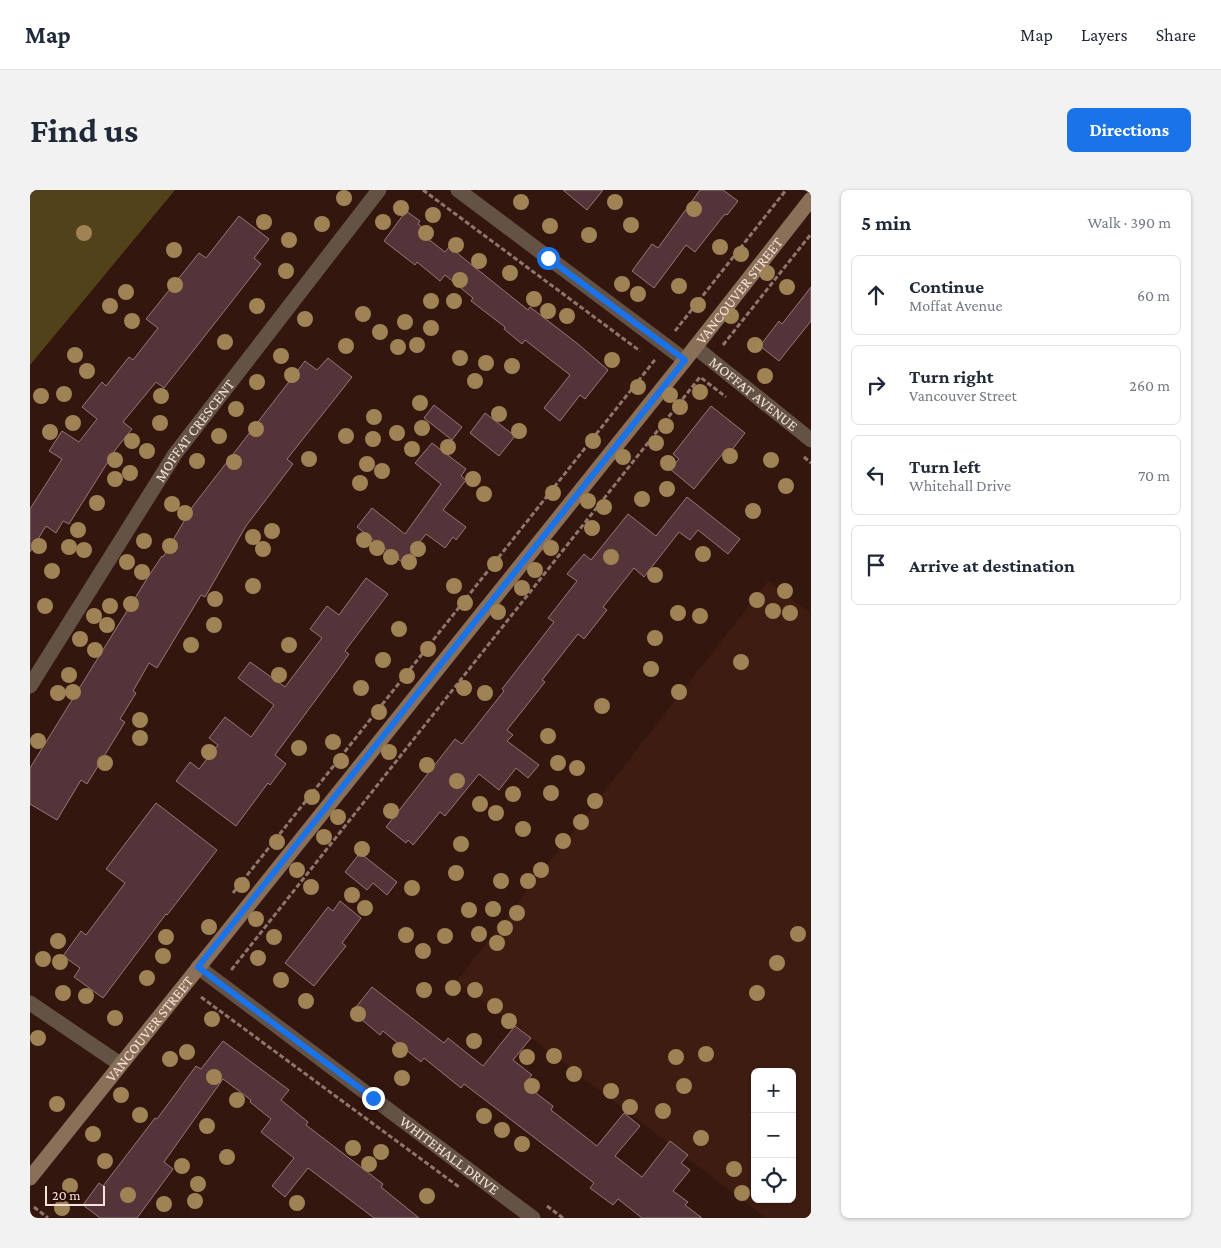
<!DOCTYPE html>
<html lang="en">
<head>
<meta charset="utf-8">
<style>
	:root { --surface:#fff; --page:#f2f2f3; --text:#1f2937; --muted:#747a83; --line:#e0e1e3; --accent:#1a73e8 }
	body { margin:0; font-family:"Crimson Pro",serif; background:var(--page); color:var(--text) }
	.controls { position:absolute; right:15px; bottom:15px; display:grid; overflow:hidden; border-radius:8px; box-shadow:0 1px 4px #0004 }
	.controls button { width:45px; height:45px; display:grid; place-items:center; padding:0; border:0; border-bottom:1px solid var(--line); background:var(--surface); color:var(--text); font:25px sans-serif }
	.scale { position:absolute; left:15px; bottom:12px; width:60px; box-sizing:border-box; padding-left:5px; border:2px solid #f6e2dc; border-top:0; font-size:14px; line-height:18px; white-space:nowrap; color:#f6e2dc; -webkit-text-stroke:4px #280e07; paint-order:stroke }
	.stop { position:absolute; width:15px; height:15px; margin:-11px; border:4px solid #1a73e8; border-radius:50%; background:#fff }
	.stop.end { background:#1a73e8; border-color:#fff; box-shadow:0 1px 5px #0008 }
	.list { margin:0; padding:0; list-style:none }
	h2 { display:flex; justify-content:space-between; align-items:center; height:65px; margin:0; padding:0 20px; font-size:21px }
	h2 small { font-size:16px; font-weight:400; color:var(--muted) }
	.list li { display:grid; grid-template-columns:32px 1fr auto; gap:15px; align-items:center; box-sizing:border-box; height:80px; margin:0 10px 10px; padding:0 10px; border:1px solid var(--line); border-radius:8px }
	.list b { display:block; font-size:19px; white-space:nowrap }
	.list p { margin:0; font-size:16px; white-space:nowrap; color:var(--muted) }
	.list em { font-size:16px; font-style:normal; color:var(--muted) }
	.icon { flex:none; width:28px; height:28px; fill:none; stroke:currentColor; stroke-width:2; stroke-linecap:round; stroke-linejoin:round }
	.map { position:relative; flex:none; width:781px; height:1028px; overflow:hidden; border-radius:8px }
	header { display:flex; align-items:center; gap:30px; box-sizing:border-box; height:70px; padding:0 25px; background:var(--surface); border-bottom:1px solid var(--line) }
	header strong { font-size:24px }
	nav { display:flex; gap:28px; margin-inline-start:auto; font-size:18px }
	.intro { display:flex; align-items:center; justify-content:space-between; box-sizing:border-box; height:120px; padding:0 30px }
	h1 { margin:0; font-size:35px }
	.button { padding:12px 22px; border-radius:8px; background:var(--accent); color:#fff; font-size:18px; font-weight:700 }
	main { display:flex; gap:30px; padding:0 30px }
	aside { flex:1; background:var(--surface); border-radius:8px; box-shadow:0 1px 4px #0004 }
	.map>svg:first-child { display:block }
	.built { fill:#3f1c12; fill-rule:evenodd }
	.green { fill:#524219 }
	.building { fill:#553439; stroke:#9a757a }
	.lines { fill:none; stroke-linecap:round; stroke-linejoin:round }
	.path { stroke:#8e766f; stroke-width:3; stroke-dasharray:5 2.5; stroke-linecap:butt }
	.street { stroke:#645345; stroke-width:15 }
	.secondary { stroke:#8b7059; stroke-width:15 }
	.tree { fill:#a08355 }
	.route { stroke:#1a73e8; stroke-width:6 }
	.labels { text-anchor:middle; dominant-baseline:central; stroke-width:5; stroke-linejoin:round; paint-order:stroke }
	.street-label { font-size:15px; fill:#f6e2dc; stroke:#280e07 }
</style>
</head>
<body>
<header>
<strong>Map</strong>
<nav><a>Map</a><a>Layers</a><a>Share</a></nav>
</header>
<div class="intro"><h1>Find us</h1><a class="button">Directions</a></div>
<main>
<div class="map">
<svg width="781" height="1028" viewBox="0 0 781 1028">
	<rect width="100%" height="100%" fill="#33170f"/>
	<path class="built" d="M738 391 781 424V1028H736L427 791ZM725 882H762V1009H725Z"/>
	<polygon class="green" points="0,0 145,0 0,175"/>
	<g class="building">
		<polygon points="533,0 573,0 557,20"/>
		<polygon points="670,0 693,0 708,11 697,25 695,24 665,62 656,55 624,98 602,81 622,54 628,58"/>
		<polygon points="376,21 390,31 388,34 392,37 389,42 415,62 419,57 427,63 498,120 500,117 548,154 578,180 555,209 550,205 530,231 514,218 540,185 495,150 492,154 474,139 475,137 441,111 443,108 415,85 410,91 387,72 385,75 354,51"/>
		<polygon points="209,26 239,49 224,68 231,74 134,198 126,192 93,232 102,239 86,259 39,334 33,331 26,343 16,336 0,362 0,319 32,269 19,261 32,241 49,252 67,229 52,217 72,192 76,196 99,167 103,170 128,138 116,129 169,63 176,68"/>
		<polygon points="781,97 781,131 749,171 730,156 749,131 752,134"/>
		<polygon points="298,168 322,187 257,269 263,274 216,336 175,407 171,405 127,478 119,473 103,501 106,503 90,529 95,532 57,594 51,590 27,630 0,614 0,578 118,387 132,366 133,367 163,316 275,171 287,180"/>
		<polygon points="404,215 432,237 422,250 394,228"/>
		<polygon points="681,216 715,243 698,265 694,262 664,299 640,279 649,269 643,264"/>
		<polygon points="455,223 485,246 469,266 440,243"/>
		<polygon points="402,253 436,279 431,286 436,290 413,320 436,337 426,350 423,347 415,358 396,344 373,373 327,337 342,318 375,344 411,294 385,273"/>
		<polygon points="657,307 710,349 698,364 668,340 660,350 649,342 614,387 604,378 573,417 577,420 554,449 548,444 512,490 515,492 477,540 483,545 477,551 509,575 498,588 486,578 469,600 449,584 415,626 410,622 383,655 378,650 376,653 356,637 425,549 432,554 474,501 472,499 524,432 518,428 547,391 537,384 554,364 561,370 598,324 626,346"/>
		<polygon points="336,388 358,404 315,461 319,464 307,481 245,565 256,574 240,595 238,593 206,636 146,591 160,572 169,579 188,555 179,548 195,527 221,547 244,515 208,488 220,472 255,497 292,448 280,439 297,416 309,425"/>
		<polygon points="126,613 187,660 137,725 136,724 73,808 44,787 50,778 33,766 51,741 56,745 95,693 76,679"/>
		<polygon points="330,663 367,692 357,705 343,693 337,700 315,682"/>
		<polygon points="310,711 331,728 312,753 316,756 284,796 255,773 298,717 303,721"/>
		<polygon points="342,797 414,853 418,848 453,876 485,836 501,848 483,870 502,885 494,894 523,916 521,920 567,956 594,923 610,936 585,966 612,987 640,951 658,965 651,973 660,980 643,1001 658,1012 655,1015 672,1028 612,1028 588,1009 583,1015 560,998 564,993 434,894 431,898 394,868 391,872 353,841 350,845 331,829 335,824 326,817"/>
		<polygon points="193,851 259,900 251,910 278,932 276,935 353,994 351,997 389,1028 344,1028 278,978 255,1007 242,996 264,968 231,942 241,929 220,912 221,910 193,889 134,972 143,979 107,1028 70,1028 53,1015 69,993 73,996 125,928 127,929 166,876 171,879"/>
	</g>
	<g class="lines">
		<g class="path">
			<polyline points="393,0 610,161"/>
			<polyline points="645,141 756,0"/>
			<polyline points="693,155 781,44"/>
			<polyline points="774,267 781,273"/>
			<polyline points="203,703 624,171 621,169"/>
			<polyline points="203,779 202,779 670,187 696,207"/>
			<polyline points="171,807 429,997"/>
			<polyline points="517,1016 533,1028"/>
			<polyline points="4,1017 18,1028"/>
		</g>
		<g class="street">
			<polyline points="428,0 655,170"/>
			<path id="s1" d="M665 157 781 250"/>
			<path id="s2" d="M0 496 145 264 349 0"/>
			<path id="s3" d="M168 777 503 1028"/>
			<polyline points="0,813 90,874"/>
		</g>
		<path class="secondary" id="s4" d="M0 988 655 170 781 9"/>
	</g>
	<g class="tree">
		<circle cx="314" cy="8" r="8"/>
		<circle cx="491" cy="12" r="8"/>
		<circle cx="585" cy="12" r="8"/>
		<circle cx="371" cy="18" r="8"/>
		<circle cx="664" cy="19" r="8"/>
		<circle cx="403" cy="25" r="8"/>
		<circle cx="234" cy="32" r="8"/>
		<circle cx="353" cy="32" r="8"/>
		<circle cx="292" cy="34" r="8"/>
		<circle cx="601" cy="35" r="8"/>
		<circle cx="520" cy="36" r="8"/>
		<circle cx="54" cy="43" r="8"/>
		<circle cx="396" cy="43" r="8"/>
		<circle cx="559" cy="45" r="8"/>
		<circle cx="259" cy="50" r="8"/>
		<circle cx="426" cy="55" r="8"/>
		<circle cx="690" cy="57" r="8"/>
		<circle cx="144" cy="60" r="8"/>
		<circle cx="711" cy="64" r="8"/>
		<circle cx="449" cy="71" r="8"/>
		<circle cx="256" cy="81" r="8"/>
		<circle cx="480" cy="83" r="8"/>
		<circle cx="737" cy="83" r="8"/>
		<circle cx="430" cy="90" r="8"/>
		<circle cx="592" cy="94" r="8"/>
		<circle cx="145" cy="95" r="8"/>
		<circle cx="649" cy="96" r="8"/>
		<circle cx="757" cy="97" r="8"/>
		<circle cx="96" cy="102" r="8"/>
		<circle cx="608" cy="104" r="8"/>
		<circle cx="504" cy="109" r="8"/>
		<circle cx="401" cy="111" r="8"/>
		<circle cx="424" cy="111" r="8"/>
		<circle cx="668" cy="115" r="8"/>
		<circle cx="80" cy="116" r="8"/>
		<circle cx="227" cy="116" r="8"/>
		<circle cx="518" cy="121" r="8"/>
		<circle cx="333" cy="124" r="8"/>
		<circle cx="537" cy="126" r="8"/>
		<circle cx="701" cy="126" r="8"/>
		<circle cx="275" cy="129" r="8"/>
		<circle cx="102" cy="131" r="8"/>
		<circle cx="375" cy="132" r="8"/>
		<circle cx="401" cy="138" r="8"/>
		<circle cx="350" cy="142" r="8"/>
		<circle cx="195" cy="152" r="8"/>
		<circle cx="387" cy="155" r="8"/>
		<circle cx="725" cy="155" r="8"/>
		<circle cx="316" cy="156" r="8"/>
		<circle cx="368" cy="157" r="8"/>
		<circle cx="45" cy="165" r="8"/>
		<circle cx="251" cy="166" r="8"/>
		<circle cx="430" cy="168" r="8"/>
		<circle cx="582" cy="170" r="8"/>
		<circle cx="456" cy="173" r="8"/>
		<circle cx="482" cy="176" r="8"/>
		<circle cx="57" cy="181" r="8"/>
		<circle cx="262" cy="185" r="8"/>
		<circle cx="735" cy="186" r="8"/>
		<circle cx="445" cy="191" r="8"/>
		<circle cx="227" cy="192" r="8"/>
		<circle cx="608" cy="197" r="8"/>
		<circle cx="670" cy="202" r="8"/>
		<circle cx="34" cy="204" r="8"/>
		<circle cx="640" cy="205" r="8"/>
		<circle cx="11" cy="206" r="8"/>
		<circle cx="131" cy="206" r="8"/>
		<circle cx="390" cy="213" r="8"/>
		<circle cx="650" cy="217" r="8"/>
		<circle cx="206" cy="219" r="8"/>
		<circle cx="469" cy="224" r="8"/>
		<circle cx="344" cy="227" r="8"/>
		<circle cx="43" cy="233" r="8"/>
		<circle cx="130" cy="233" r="8"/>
		<circle cx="636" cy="236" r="8"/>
		<circle cx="392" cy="238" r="8"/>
		<circle cx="226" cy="239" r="8"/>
		<circle cx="489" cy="241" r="8"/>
		<circle cx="20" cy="242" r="8"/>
		<circle cx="367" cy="243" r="8"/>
		<circle cx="189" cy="246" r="8"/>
		<circle cx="316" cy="246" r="8"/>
		<circle cx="343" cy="249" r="8"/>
		<circle cx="102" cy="251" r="8"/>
		<circle cx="563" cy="251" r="8"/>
		<circle cx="626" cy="253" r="8"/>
		<circle cx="418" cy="257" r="8"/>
		<circle cx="382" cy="259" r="8"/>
		<circle cx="117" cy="261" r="8"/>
		<circle cx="700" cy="266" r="8"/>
		<circle cx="593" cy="267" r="8"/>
		<circle cx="279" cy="269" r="8"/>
		<circle cx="85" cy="270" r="8"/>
		<circle cx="741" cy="270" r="8"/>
		<circle cx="167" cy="271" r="8"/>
		<circle cx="204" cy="272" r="8"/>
		<circle cx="638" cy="273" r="8"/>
		<circle cx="337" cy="274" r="8"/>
		<circle cx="352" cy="281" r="8"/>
		<circle cx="100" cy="283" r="8"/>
		<circle cx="85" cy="289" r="8"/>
		<circle cx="443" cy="289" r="8"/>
		<circle cx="330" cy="293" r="8"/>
		<circle cx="756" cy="296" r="8"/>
		<circle cx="637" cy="299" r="8"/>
		<circle cx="523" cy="303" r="8"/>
		<circle cx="454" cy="304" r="8"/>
		<circle cx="612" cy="309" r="8"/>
		<circle cx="558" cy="311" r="8"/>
		<circle cx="67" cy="313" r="8"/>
		<circle cx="142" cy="314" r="8"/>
		<circle cx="574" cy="317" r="8"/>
		<circle cx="723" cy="321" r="8"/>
		<circle cx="155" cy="323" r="8"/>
		<circle cx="562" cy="338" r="8"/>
		<circle cx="48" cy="340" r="8"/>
		<circle cx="242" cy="341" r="8"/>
		<circle cx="223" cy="347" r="8"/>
		<circle cx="334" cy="350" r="8"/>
		<circle cx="114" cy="351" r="8"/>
		<circle cx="9" cy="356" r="8"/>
		<circle cx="140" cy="356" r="8"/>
		<circle cx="39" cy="357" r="8"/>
		<circle cx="347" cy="358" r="8"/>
		<circle cx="521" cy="358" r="8"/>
		<circle cx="233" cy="359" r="8"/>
		<circle cx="388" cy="359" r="8"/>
		<circle cx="54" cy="360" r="8"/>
		<circle cx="673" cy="364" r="8"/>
		<circle cx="361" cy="367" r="8"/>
		<circle cx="581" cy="367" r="8"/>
		<circle cx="97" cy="372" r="8"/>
		<circle cx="379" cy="372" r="8"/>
		<circle cx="465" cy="374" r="8"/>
		<circle cx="505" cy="380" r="8"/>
		<circle cx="22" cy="381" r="8"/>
		<circle cx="112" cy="382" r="8"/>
		<circle cx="625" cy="385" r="8"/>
		<circle cx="223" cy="396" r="8"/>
		<circle cx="424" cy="396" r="8"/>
		<circle cx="492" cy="398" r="8"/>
		<circle cx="755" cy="401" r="8"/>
		<circle cx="185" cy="409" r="8"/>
		<circle cx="727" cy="410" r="8"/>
		<circle cx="435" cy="413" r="8"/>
		<circle cx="101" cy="414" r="8"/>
		<circle cx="15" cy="416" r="8"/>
		<circle cx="80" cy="416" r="8"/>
		<circle cx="743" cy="421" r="8"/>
		<circle cx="468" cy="422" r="8"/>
		<circle cx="648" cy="423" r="8"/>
		<circle cx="760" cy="423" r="8"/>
		<circle cx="64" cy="426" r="8"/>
		<circle cx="670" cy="426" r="8"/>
		<circle cx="77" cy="435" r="8"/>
		<circle cx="184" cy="435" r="8"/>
		<circle cx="369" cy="439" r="8"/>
		<circle cx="625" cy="448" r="8"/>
		<circle cx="50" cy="449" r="8"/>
		<circle cx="161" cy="455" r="8"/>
		<circle cx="259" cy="455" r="8"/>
		<circle cx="398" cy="459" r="8"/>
		<circle cx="65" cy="460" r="8"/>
		<circle cx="353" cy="470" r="8"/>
		<circle cx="711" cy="472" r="8"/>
		<circle cx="621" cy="479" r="8"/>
		<circle cx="39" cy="485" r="8"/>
		<circle cx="249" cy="485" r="8"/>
		<circle cx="377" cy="486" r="8"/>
		<circle cx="331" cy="498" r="8"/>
		<circle cx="434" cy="498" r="8"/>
		<circle cx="43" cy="502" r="8"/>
		<circle cx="649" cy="502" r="8"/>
		<circle cx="28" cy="503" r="8"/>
		<circle cx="455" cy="503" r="8"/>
		<circle cx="572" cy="516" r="8"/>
		<circle cx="349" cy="522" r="8"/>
		<circle cx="110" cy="530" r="8"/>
		<circle cx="518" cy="546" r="8"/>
		<circle cx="110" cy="548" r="8"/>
		<circle cx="8" cy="551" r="8"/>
		<circle cx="303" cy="552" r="8"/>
		<circle cx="269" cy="558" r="8"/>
		<circle cx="179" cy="562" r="8"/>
		<circle cx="359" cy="562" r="8"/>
		<circle cx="311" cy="571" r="8"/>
		<circle cx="75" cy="573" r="8"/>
		<circle cx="528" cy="573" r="8"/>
		<circle cx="397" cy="575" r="8"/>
		<circle cx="547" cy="578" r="8"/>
		<circle cx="427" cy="591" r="8"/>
		<circle cx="521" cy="603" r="8"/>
		<circle cx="483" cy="604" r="8"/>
		<circle cx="282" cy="607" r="8"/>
		<circle cx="565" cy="611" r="8"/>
		<circle cx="450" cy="614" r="8"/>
		<circle cx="361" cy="621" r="8"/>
		<circle cx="466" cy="623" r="8"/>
		<circle cx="308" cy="627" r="8"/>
		<circle cx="551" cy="632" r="8"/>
		<circle cx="493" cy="639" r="8"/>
		<circle cx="294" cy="647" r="8"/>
		<circle cx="533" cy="651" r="8"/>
		<circle cx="247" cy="652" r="8"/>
		<circle cx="431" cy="654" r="8"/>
		<circle cx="332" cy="659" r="8"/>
		<circle cx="267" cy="680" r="8"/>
		<circle cx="511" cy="680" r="8"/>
		<circle cx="426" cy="683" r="8"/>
		<circle cx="471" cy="691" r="8"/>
		<circle cx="498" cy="691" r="8"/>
		<circle cx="212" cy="695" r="8"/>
		<circle cx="281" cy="697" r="8"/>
		<circle cx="382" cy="698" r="8"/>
		<circle cx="322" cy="705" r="8"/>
		<circle cx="335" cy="718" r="8"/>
		<circle cx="463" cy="719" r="8"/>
		<circle cx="439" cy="720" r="8"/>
		<circle cx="487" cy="723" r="8"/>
		<circle cx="226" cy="729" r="8"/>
		<circle cx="179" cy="737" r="8"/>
		<circle cx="475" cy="738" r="8"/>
		<circle cx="449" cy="744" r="8"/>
		<circle cx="768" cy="744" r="8"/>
		<circle cx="376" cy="745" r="8"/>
		<circle cx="415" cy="746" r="8"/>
		<circle cx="136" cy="747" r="8"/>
		<circle cx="244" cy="747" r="8"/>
		<circle cx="28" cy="751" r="8"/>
		<circle cx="467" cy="753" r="8"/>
		<circle cx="393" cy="761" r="8"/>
		<circle cx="133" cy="766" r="8"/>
		<circle cx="228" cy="768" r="8"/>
		<circle cx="13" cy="769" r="8"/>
		<circle cx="30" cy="772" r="8"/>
		<circle cx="747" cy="773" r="8"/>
		<circle cx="117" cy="788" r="8"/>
		<circle cx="251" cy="790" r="8"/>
		<circle cx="423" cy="798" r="8"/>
		<circle cx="394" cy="800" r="8"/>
		<circle cx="445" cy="800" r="8"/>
		<circle cx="33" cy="803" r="8"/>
		<circle cx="727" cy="803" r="8"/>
		<circle cx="56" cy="806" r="8"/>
		<circle cx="276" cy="811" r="8"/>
		<circle cx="465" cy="816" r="8"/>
		<circle cx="328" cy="824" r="8"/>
		<circle cx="85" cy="828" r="8"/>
		<circle cx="182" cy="829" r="8"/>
		<circle cx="479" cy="831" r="8"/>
		<circle cx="8" cy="848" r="8"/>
		<circle cx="444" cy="851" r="8"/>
		<circle cx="370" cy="860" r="8"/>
		<circle cx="157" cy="862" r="8"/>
		<circle cx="676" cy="864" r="8"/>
		<circle cx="524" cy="866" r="8"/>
		<circle cx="497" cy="867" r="8"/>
		<circle cx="646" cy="867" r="8"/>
		<circle cx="140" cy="869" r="8"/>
		<circle cx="544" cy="884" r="8"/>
		<circle cx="184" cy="887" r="8"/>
		<circle cx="372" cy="888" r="8"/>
		<circle cx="502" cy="896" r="8"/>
		<circle cx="654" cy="896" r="8"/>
		<circle cx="581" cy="901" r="8"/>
		<circle cx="91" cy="905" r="8"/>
		<circle cx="207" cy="910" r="8"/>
		<circle cx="27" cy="914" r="8"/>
		<circle cx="600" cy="917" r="8"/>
		<circle cx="633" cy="921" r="8"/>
		<circle cx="110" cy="925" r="8"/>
		<circle cx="454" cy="926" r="8"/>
		<circle cx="177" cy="936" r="8"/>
		<circle cx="472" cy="940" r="8"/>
		<circle cx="63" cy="944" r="8"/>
		<circle cx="671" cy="948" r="8"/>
		<circle cx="492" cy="954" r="8"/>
		<circle cx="323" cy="958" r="8"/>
		<circle cx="351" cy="962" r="8"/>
		<circle cx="197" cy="967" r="8"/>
		<circle cx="75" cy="971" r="8"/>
		<circle cx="339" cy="974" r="8"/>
		<circle cx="152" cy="976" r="8"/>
		<circle cx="704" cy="979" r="8"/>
		<circle cx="168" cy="994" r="8"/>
		<circle cx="40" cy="996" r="8"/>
		<circle cx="712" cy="1003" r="8"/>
		<circle cx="98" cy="1005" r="8"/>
		<circle cx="397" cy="1006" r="8"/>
		<circle cx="165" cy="1011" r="8"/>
		<circle cx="267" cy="1013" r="8"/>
		<circle cx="134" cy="1014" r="8"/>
		<circle cx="32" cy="1018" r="8"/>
	</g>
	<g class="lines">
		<polyline class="route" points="343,908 168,777 655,170 518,68"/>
	</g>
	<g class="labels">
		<g class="street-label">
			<text stroke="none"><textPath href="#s4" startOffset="1136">VANCOUVER STREET</textPath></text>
			<text stroke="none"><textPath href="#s1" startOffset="75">MOFFAT AVENUE</textPath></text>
			<text stroke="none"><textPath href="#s2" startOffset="304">MOFFAT CRESCENT</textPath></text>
			<text stroke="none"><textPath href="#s4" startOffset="191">VANCOUVER STREET</textPath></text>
			<text stroke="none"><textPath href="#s3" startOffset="314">WHITEHALL DRIVE</textPath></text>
		</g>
	</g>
</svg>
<div class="controls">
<button>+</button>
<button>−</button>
<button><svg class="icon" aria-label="locate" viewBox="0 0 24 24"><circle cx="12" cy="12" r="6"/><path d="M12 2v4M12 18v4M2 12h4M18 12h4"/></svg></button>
</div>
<div class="scale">20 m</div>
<div class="stop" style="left:518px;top:68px"></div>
<div class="stop end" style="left:343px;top:908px"></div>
</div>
<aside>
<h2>5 min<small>Walk · 390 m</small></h2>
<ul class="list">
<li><svg class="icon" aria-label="ahead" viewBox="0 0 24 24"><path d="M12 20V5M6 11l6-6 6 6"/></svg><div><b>Continue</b><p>Moffat Avenue</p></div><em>60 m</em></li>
<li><svg class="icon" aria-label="right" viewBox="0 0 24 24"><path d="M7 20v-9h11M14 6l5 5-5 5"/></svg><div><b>Turn right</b><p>Vancouver Street</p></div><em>260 m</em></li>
<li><svg class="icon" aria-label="left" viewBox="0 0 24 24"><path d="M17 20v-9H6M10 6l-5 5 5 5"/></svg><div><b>Turn left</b><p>Whitehall Drive</p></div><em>70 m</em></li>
<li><svg class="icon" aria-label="arrive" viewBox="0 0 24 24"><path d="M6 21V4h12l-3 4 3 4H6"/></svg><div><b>Arrive at destination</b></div></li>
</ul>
</aside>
</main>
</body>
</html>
